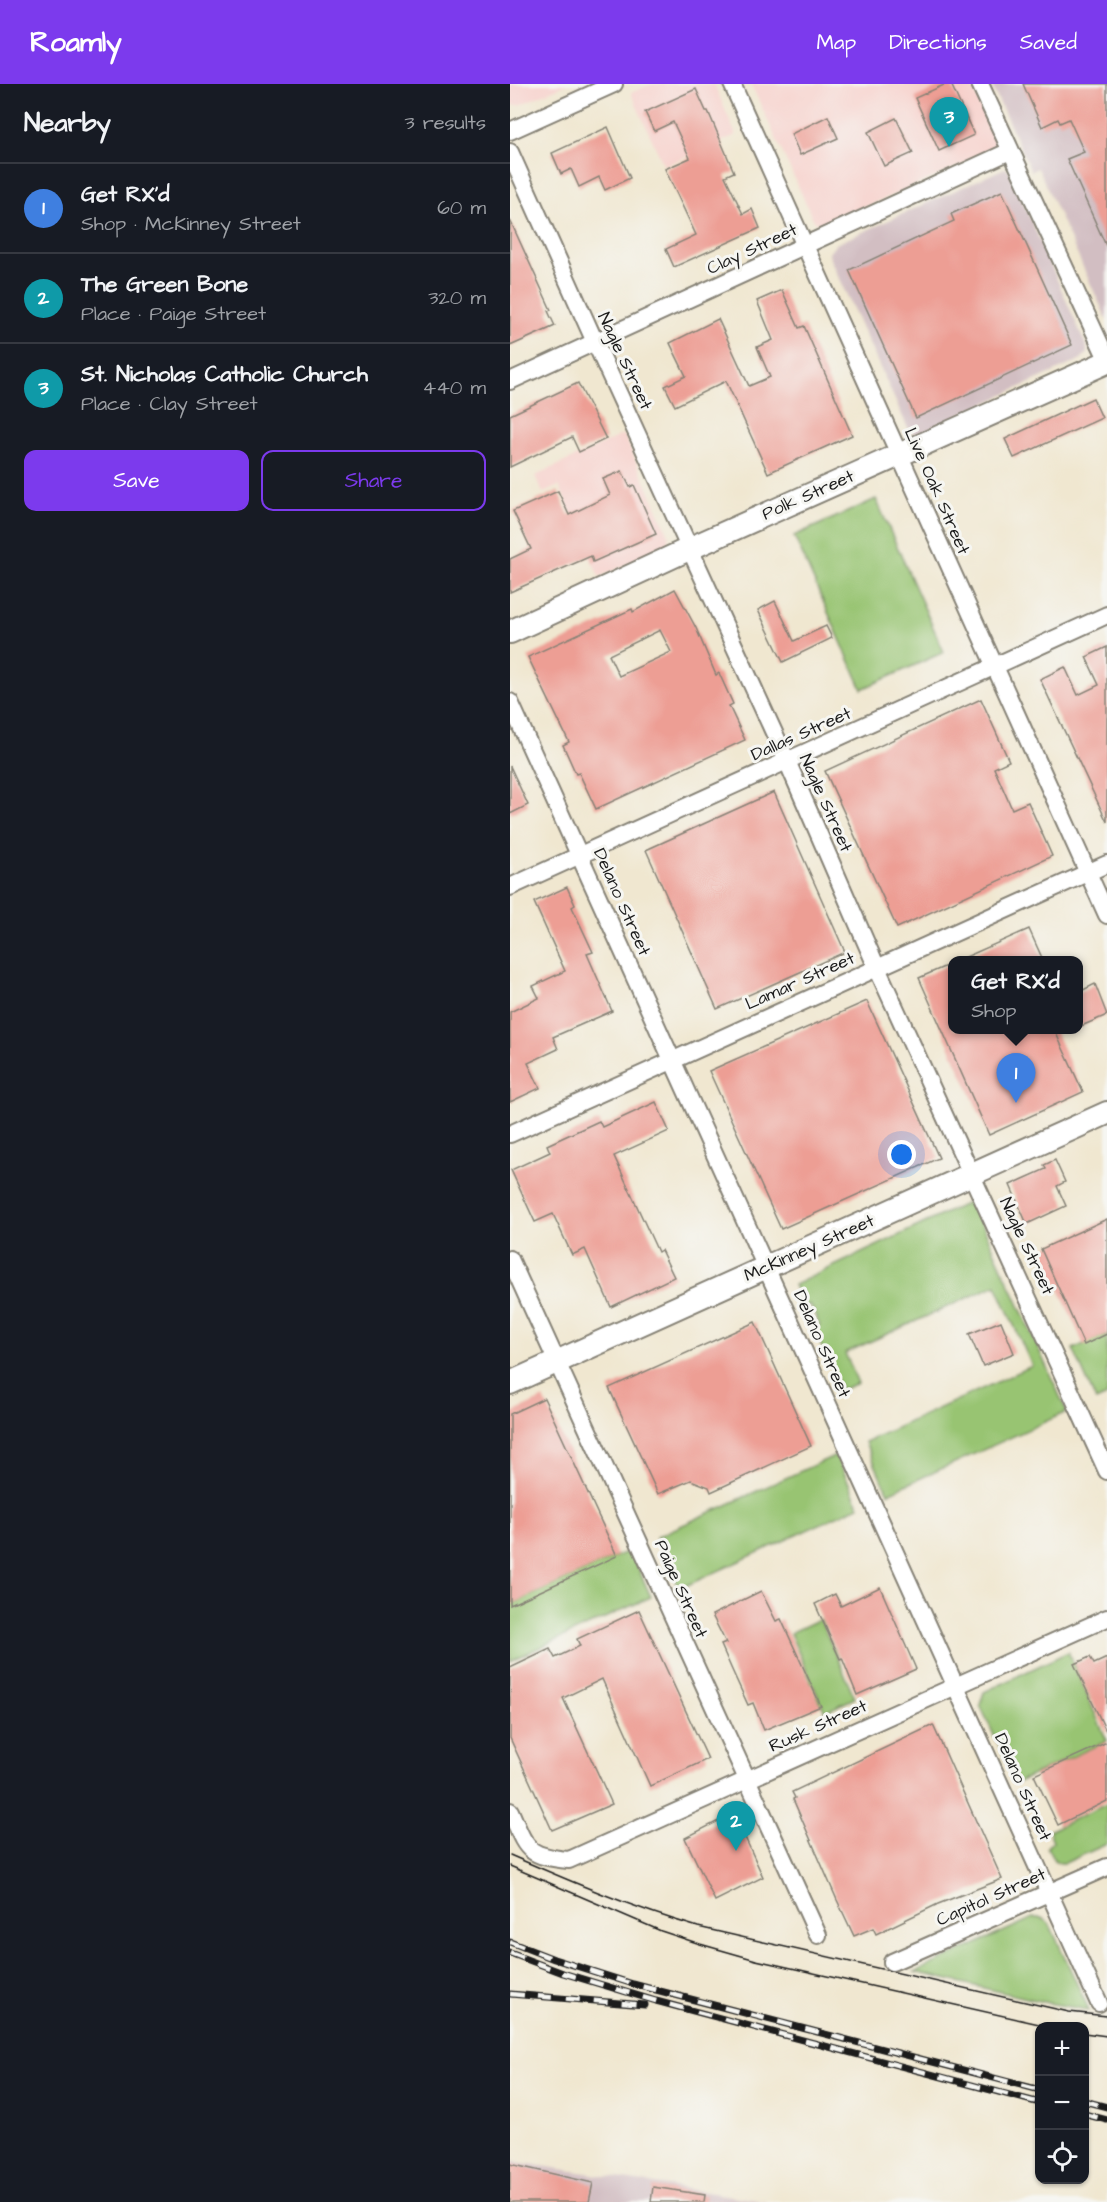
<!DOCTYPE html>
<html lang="en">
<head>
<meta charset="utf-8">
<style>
	:root { --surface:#171b24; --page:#242831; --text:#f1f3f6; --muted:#9ea1a6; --line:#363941; --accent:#7c3aed }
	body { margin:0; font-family:"Architects Daughter",sans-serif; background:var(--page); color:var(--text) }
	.controls { position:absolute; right:18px; bottom:18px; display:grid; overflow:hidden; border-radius:12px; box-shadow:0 2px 4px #0004 }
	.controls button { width:54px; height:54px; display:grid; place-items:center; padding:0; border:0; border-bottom:2px solid var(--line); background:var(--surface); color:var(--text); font:30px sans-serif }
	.you { position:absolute; left:392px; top:1071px; width:21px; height:21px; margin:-15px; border:4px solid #fff; border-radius:50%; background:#1a73e8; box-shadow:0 0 0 9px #1a73e833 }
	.badge { display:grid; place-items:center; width:39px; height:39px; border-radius:50%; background:var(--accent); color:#fff; font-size:20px; font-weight:700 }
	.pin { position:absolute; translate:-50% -50px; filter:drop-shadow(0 2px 3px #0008) }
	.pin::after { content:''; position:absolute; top:32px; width:21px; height:18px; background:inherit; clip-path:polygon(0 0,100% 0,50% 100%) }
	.popup { position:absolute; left:438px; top:872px; width:135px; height:78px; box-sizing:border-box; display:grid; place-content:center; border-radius:12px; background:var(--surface); filter:drop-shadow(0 2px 4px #0005); font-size:20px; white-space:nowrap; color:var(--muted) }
	.popup b { font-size:22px; color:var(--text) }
	.popup::after { content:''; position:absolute; left:50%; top:100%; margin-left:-12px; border:12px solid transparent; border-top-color:var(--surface) }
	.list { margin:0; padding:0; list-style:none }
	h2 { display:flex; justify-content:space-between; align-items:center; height:78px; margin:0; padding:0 24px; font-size:26px }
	h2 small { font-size:20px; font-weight:400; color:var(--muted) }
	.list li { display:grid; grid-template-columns:39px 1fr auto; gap:18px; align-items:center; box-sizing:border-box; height:90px; padding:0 24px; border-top:2px solid var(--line) }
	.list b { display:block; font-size:22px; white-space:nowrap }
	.list p { margin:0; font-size:20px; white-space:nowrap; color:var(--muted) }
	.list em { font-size:20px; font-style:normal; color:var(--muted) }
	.actions { display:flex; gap:12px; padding:18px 24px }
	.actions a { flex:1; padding:14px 0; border:2px solid var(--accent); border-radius:12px; text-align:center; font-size:21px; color:var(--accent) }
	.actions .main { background:var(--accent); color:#fff }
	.icon { flex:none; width:33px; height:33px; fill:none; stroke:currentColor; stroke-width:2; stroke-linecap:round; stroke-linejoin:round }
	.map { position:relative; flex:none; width:597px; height:2118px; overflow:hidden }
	header { display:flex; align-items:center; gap:36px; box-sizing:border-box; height:84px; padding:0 30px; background:var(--accent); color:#fff }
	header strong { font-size:28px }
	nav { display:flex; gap:33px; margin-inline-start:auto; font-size:21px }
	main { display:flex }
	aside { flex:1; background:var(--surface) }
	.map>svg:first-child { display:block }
	.built { fill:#f7d0cb }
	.industrial { fill:#d2bec2 }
	.green { fill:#98c472; stroke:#5a7047; stroke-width:1.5 }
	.building { fill:#ed9e94; fill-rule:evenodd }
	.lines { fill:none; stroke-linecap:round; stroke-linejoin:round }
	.street-casing { stroke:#868276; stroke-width:20 }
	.secondary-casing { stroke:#868276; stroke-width:26 }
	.street { stroke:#fff; stroke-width:16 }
	.secondary { stroke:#fff; stroke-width:22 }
	.tram { stroke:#1c1c1c; stroke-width:1.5 }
	.rail-casing { stroke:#1c1c1c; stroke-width:7 }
	.rail { stroke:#f6f6f2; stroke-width:4.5; stroke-dasharray:14; stroke-linecap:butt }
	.labels { text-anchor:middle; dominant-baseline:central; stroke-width:6; stroke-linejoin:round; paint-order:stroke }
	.street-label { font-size:18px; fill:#1c1c1c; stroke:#f6f6f2 }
</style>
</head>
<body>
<header>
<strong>Roamly</strong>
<nav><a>Map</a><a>Directions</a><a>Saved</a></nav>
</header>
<main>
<aside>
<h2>Nearby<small>3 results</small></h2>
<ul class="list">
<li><span class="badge" style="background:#3f7fe0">1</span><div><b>Get RX'd</b><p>Shop · McKinney Street</p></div><em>60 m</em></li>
<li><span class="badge" style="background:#0f9aa8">2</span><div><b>The Green Bone</b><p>Place · Paige Street</p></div><em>320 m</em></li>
<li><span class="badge" style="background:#0f9aa8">3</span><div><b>St. Nicholas Catholic Church</b><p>Place · Clay Street</p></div><em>440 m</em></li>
</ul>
<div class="actions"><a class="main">Save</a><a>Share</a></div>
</aside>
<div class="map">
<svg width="597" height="2118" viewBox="0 0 597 2118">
	<rect width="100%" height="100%" fill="#f6f6f2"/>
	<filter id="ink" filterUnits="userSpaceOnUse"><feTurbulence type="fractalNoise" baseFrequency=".0167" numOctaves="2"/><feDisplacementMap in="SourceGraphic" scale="12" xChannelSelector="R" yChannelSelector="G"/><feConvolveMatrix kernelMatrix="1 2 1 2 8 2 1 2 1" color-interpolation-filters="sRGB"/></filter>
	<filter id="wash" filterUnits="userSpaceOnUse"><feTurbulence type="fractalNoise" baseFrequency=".008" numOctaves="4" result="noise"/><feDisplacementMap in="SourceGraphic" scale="24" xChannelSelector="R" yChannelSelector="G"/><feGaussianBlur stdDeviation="1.35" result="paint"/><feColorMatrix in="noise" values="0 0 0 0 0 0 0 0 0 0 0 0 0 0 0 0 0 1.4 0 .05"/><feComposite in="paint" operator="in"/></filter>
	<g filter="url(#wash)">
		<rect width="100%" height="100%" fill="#f0e7d0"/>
		<g class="built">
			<polygon points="0,0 57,0 9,21 0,21"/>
			<polygon points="142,0 204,0 226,51 154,82 121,9"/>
			<polygon points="241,0 461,0 486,54 486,62 479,69 317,140 309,140 304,137"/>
			<polygon points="114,350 159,451 157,461 152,466 89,493 49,402 33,409 25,392"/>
		</g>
		<g class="industrial">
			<polygon points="481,0 597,0 597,236 528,84 521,87"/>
			<polygon points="495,84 500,88 577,264 577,269 570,276 410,349 402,349 397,342 320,175 319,169 326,160"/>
			<polygon points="0,2077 259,2118 0,2118"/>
		</g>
		<g class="green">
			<polygon points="366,415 434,568 352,605 284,452"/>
			<polygon points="459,1118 465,1124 557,1328 378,1409 355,1358 522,1282 486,1201 335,1269 348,1299 331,1306 304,1246 310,1242 300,1220 294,1223 284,1201"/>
			<polygon points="597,1250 597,1312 586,1317 563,1265"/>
			<polygon points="326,1371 349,1422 169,1505 146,1453"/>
			<polygon points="120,1466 141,1513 0,1577 0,1521"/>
			<polygon points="310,1535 345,1614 315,1628 280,1549"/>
			<polygon points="558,1568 597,1657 506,1699 470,1621 474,1608"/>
			<path d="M597 1720V1760L555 1779C544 1780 541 1772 537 1763L543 1757 539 1747Z"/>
			<polygon points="523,1834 532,1834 539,1839 579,1926 538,1919 405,1888"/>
		</g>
		<g id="blocks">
			<g class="building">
				<polygon points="436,0 441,0 464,51 429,67 405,14"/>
				<polygon points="513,0 597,0 597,164 557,75 574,68 559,35 550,39 548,35 532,43"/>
				<polygon points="186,5 196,27 198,27 224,88 215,92 233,130 242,125 250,144 164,183 156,165 186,151 155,85 180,74 163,38 144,47 135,28"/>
				<polygon points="318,32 328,54 290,71 281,50"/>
				<polygon points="386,34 403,69 374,82 358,48"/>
				<polygon points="98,43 120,94 95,106 89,93 69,103 61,85 51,90 42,69"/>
				<polygon points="492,107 562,261 406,334 339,186 444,137 441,130"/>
				<polygon points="0,136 41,226 38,227 45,242 0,262"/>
				<polygon points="272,206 289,244 294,242 342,351 258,389 216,297 165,322 155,302 176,292 160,259 208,235 239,302 260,293 247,263 263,256 247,217"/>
				<polygon points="68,299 96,355 69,368 62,353 0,383 0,331"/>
				<polygon points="583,314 592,334 504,374 495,355"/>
				<polygon points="112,387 120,403 124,401 146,450 83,478 81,472 0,508 0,475 21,465 3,427 48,407 59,431 100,411 93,395"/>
				<path d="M165 505 186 544 206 591 209 589 223 620 219 622 235 656 86 725 69 689 66 690 53 661 59 658 18 573 122 525 123 528ZM150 546 161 568 109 592 99 571Z"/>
				<polygon points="265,517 284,557 316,542 322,554 273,578 248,526"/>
				<polygon points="597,563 597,738 530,595 555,583 568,611 589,601 576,573"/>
				<polygon points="471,615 499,677 484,684 502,725 518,718 542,772 387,844 315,687"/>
				<polygon points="0,682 18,721 0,730"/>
				<polygon points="264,708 335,868 207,925 136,766"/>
				<polygon points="57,803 65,821 62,823 83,868 77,870 102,927 43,953 48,965 18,979 30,1004 0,1018 0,928 29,914 23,902 55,887 24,818"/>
				<polygon points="519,845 533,876 449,876"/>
				<polygon points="443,879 443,945 544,945 573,1008 479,1051 409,894"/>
				<polygon points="585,900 597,931 569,943 569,908"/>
				<polygon points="357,917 429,1074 271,1145 199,987"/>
				<polygon points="146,1018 159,1047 104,1072 148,1168 151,1166 164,1193 101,1223 75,1165 62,1171 43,1130 25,1138 1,1086 40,1068 37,1061 89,1037 92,1043"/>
				<polygon points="545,1076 555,1098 547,1102 556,1122 517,1140 500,1101 536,1085 534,1081"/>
				<polygon points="597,1135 597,1250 574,1261 531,1165"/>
				<polygon points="491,1237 504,1269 473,1282 459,1250"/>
				<polygon points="245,1238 301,1362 201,1408 199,1403 181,1396 148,1410 99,1304"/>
				<polygon points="34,1314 107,1472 0,1521 0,1330"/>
				<polygon points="370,1503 406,1585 347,1611 332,1574 330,1575 305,1520 325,1510 331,1522"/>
				<polygon points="251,1507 266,1537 271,1535 311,1622 254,1646 243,1619 238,1621 222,1586 211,1561 216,1559 202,1531"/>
				<polygon points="129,1526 198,1675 140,1702 92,1595 53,1614 102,1720 42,1746 0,1654 0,1584 40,1565 45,1574 70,1562 67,1555"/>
				<polygon points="580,1573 584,1580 597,1574 597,1649 564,1580"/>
				<polygon points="423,1641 492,1795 428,1820 366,1850 363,1844 344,1852 327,1816 283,1715 285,1714 282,1708"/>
				<polygon points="597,1658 597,1717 548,1741 524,1691"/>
				<polygon points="224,1729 253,1793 205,1817 175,1754"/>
				<polygon points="0,2080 83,2099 79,2118 0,2118"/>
				<polygon points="143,2103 195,2111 194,2118 141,2118"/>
			</g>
		</g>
	</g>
	<g filter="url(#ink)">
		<use href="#blocks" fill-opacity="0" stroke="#868276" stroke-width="1.5"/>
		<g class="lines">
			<g class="street-casing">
				<g id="street">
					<polyline points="222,0 597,831"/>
					<polyline points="470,0 597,275"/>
					<polyline points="0,47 104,0"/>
					<polyline points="0,68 85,258 277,677 367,884 597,1387"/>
					<polyline points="0,297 500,67"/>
					<polyline points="0,618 589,1919"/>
					<polyline points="0,803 597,531"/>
					<polyline points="0,1050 597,780"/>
					<polyline points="0,1175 308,1851"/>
					<path d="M0 1727C17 1765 15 1772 59 1776L597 1534"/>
					<polyline points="382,1878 597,1783"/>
				</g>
			</g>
			<g class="secondary-casing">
				<g id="secondary">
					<polyline points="0,548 181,464 597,278"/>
					<polyline points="0,1299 597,1029"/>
				</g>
			</g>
			<use href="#street" class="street"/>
			<use href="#secondary" class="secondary"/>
			<g class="tram">
				<path d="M0 1771C62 1798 123 1824 188 1843L559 1928 597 1932"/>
				<polyline points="0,1782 151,1847 190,1860 246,1876 538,1942"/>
				<polyline points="574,1949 597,1952"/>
			</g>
			<g class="rail-casing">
				<g id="rail">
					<polyline points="0,1858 44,1875 123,1900 530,2006"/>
					<polyline points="0,1869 53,1889 146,1917 530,2019"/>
					<polyline points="0,1910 135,1921"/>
					<polyline points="574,2017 597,2023"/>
					<polyline points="574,2030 597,2036"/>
				</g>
			</g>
			<use href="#rail" class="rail"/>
		</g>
	</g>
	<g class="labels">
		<g class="street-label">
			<text transform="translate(242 165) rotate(-25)">Clay Street</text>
			<text transform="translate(115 277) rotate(65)">Nagle Street</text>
			<text transform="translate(427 407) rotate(66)">Live Oak Street</text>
			<text transform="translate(298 411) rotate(-24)">Polk Street</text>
			<text transform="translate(291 650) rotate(-24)">Dallas Street</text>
			<text transform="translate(316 719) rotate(66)">Nagle Street</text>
			<text transform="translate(112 818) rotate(66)">Delano Street</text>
			<text transform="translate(290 897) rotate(-24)">Lamar Street</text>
			<text transform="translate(517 1162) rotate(65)">Nagle Street</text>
			<text transform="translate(299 1164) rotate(-24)">McKinney Street</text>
			<text transform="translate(312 1260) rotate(66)">Delano Street</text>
			<text transform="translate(171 1505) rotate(66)">Paige Street</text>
			<text transform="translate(308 1642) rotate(-24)">Rusk Street</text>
			<text transform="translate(513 1703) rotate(66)">Delano Street</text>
			<text transform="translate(481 1813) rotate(-24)">Capitol Street</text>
		</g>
	</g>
</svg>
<div class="controls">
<button>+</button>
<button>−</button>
<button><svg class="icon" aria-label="locate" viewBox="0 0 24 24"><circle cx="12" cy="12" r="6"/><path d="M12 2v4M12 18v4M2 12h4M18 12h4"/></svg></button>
</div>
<div class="you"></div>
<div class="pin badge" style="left:506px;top:1019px;background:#3f7fe0">1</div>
<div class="popup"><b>Get RX'd</b>Shop</div>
<div class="pin badge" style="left:226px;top:1767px;background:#0f9aa8">2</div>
<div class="pin badge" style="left:439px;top:63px;background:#0f9aa8">3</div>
</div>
</main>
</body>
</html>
